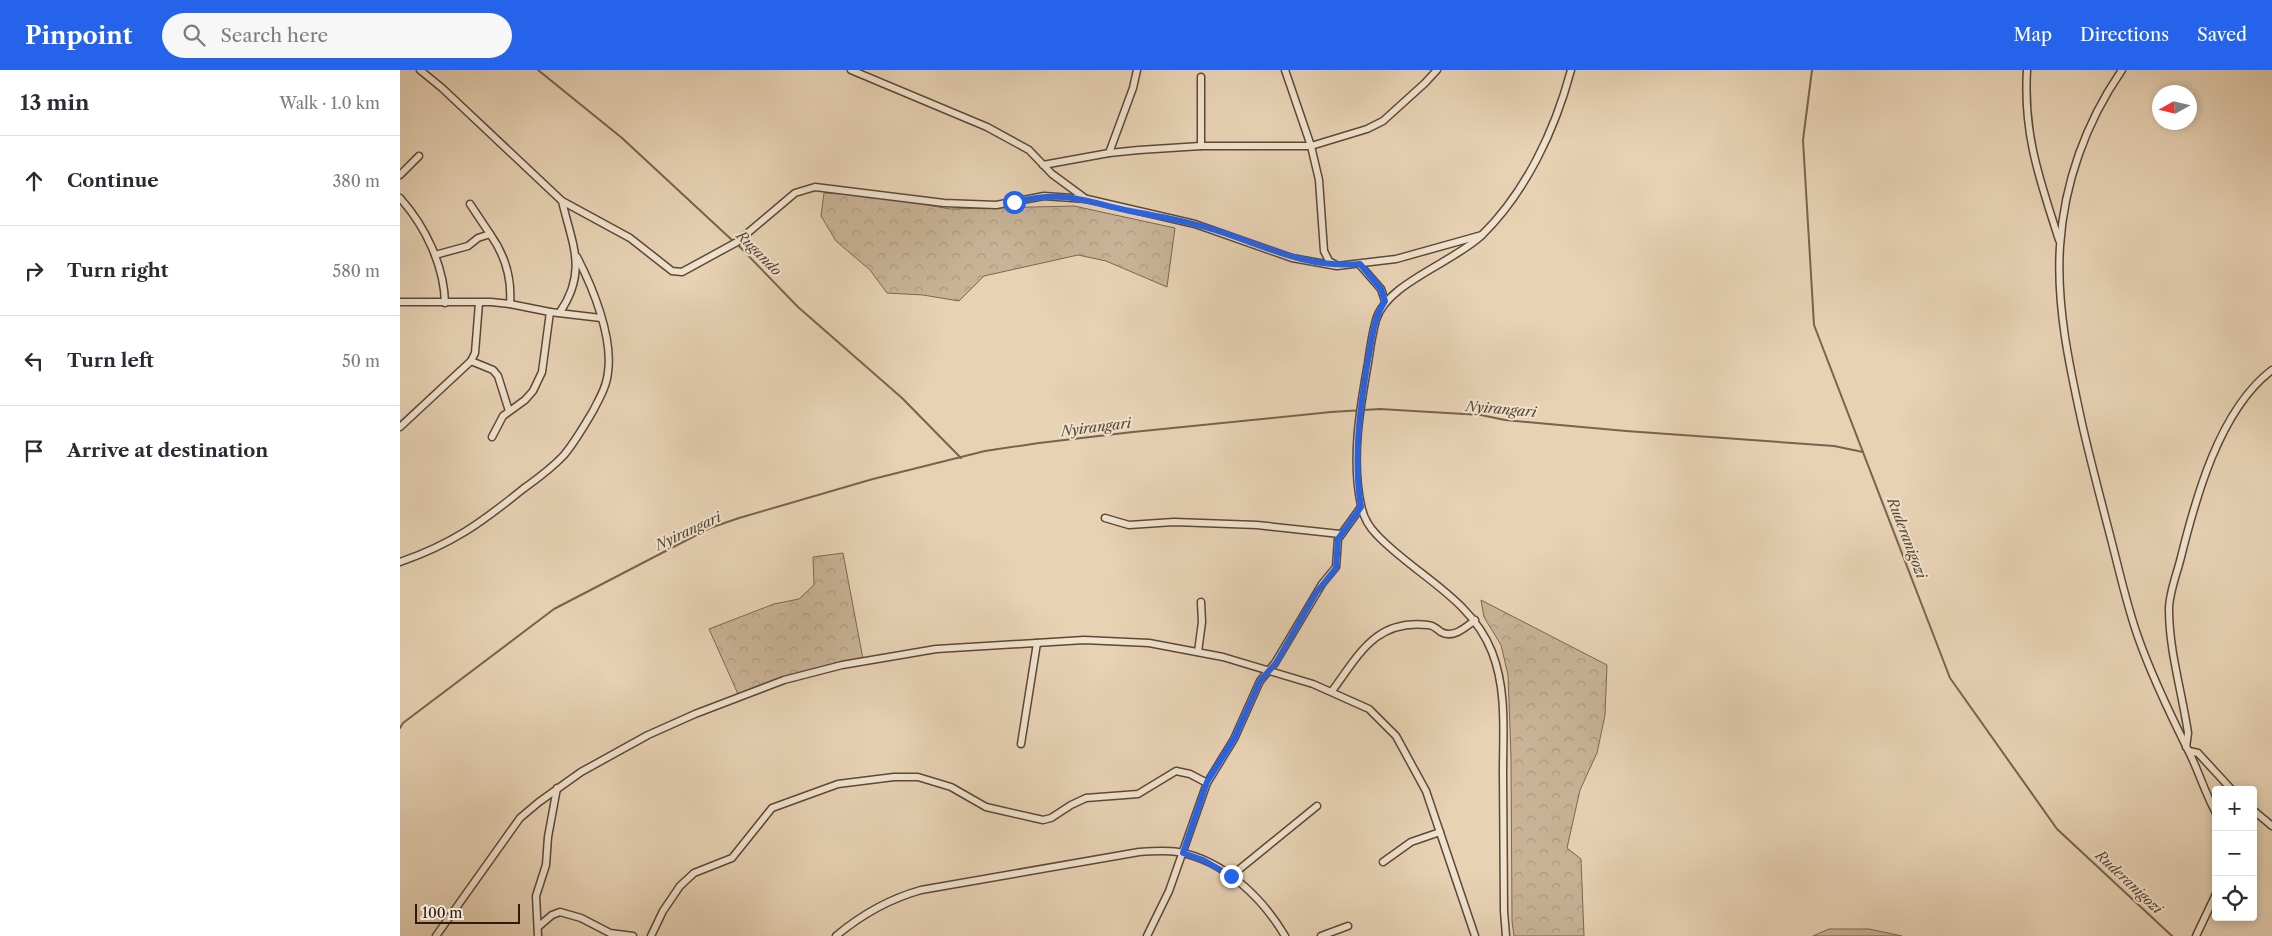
<!DOCTYPE html>
<html lang="en">
<head>
<meta charset="utf-8">
<style>
	:root { --surface:#fff; --page:#f7f7f7; --text:#2b2b33; --muted:#7c7c81; --line:#e1e1e2; --accent:#2563eb }
	body { margin:0; font-family:"Libre Caslon Text",serif; background:var(--page); color:var(--text) }
	.controls { position:absolute; right:15px; bottom:15px; display:grid; overflow:hidden; border-radius:5px; box-shadow:0 2px 8px #0003 }
	.controls button { width:45px; height:45px; display:grid; place-items:center; padding:0; border:0; border-bottom:1px solid var(--line); background:var(--surface); color:var(--text); font:25px sans-serif }
	.compass { position:absolute; left:1752px; top:15px; width:45px; height:45px; border-radius:50%; background:var(--surface); box-shadow:0 2px 8px #0003; rotate:262deg }
	.scale { position:absolute; left:15px; bottom:12px; width:105px; box-sizing:border-box; padding-left:5px; border:2px solid #31190c; border-top:0; font-size:14px; line-height:18px; white-space:nowrap; color:#31190c; -webkit-text-stroke:4px #efe2ce; paint-order:stroke }
	.stop { position:absolute; width:15px; height:15px; margin:-11px; border:4px solid #2563eb; border-radius:50%; background:#fff }
	.stop.end { background:#2563eb; border-color:#fff; box-shadow:0 1px 5px #0008 }
	.list { margin:0; padding:0; list-style:none }
	h2 { display:flex; justify-content:space-between; align-items:center; height:65px; margin:0; padding:0 20px; font-size:21px }
	h2 small { font-size:16px; font-weight:400; color:var(--muted) }
	.list li { display:grid; grid-template-columns:32px 1fr auto; gap:15px; align-items:center; box-sizing:border-box; height:90px; padding:0 20px; border-top:1px solid var(--line) }
	.list b { display:block; font-size:19px; white-space:nowrap }
	.list em { font-size:16px; font-style:normal; color:var(--muted) }
	.icon { flex:none; width:28px; height:28px; fill:none; stroke:currentColor; stroke-width:2; stroke-linecap:round; stroke-linejoin:round }
	.map { position:relative; flex:none; width:1872px; height:866px; overflow:hidden }
	header { display:flex; align-items:center; gap:30px; box-sizing:border-box; height:70px; padding:0 25px; background:var(--accent); color:#fff }
	header strong { font-size:24px }
	nav { display:flex; gap:28px; margin-inline-start:auto; font-size:18px }
	.search { width:350px; height:45px; background:var(--page); display:flex; align-items:center; gap:12px; box-sizing:border-box; padding:0 18px; border-radius:28px; color:var(--muted); font-size:19px }
	main { display:flex }
	aside { flex:1; background:var(--surface) }
	.map>svg:first-child { display:block }
	.green { fill:#c8b397; stroke:#7c6652 }
	.forest { fill:url(#forest-crowns); stroke:#7c6652 }
	.lines { fill:none; stroke-linecap:round; stroke-linejoin:round }
	.stream { stroke:#79624f; stroke-width:2 }
	.minor-casing { stroke:#5e4736; stroke-width:9 }
	.minor { stroke:#efe2ce; stroke-width:6 }
	.route { stroke:#2563eb; stroke-width:6 }
	.labels { text-anchor:middle; dominant-baseline:central; stroke-width:4; stroke-linejoin:round; paint-order:stroke }
	.water-label { font-size:14px; font-style:italic; fill:#5b4433; stroke:#efe2ce }
</style>
</head>
<body>
<header>
<strong>Pinpoint</strong>
<div class="search"><svg class="icon" aria-label="search" viewBox="0 0 24 24"><circle cx="10" cy="10" r="6"/><path d="M15 15l6 6"/></svg>Search here</div>
<nav><a>Map</a><a>Directions</a><a>Saved</a></nav>
</header>
<main>
<aside>
<h2>13 min<small>Walk · 1.0 km</small></h2>
<ul class="list">
<li><svg class="icon" aria-label="ahead" viewBox="0 0 24 24"><path d="M12 20V5M6 11l6-6 6 6"/></svg><div><b>Continue</b></div><em>380 m</em></li>
<li><svg class="icon" aria-label="right" viewBox="0 0 24 24"><path d="M7 20v-9h11M14 6l5 5-5 5"/></svg><div><b>Turn right</b></div><em>580 m</em></li>
<li><svg class="icon" aria-label="left" viewBox="0 0 24 24"><path d="M17 20v-9H6M10 6l-5 5 5 5"/></svg><div><b>Turn left</b></div><em>50 m</em></li>
<li><svg class="icon" aria-label="arrive" viewBox="0 0 24 24"><path d="M6 21V4h12l-3 4 3 4H6"/></svg><div><b>Arrive at destination</b></div></li>
</ul>
</aside>
<div class="map">
<svg width="1872" height="866" viewBox="0 0 1872 866">
	<defs>
		<pattern id="forest-crowns" width="20" height="18" patternUnits="userSpaceOnUse" patternTransform="scale(1.25)"><rect width="20" height="18" fill="#c8b397"/><path d="M2 6a3 3 0 1 1 6 0M12 15a3 3 0 1 1 6 0" fill="none" stroke="#ac9981"/></pattern>
	</defs>
	<rect width="100%" height="100%" fill="#e7d2b4"/>
	<filter id="stains"><feTurbulence type="fractalNoise" baseFrequency=".004" numOctaves="4"/><feColorMatrix values="0 0 0 0 .2 0 0 0 0 .09 0 0 0 0 .02 0 0 0 .5 -.17"/></filter>
	<radialGradient id="worn" r=".72"><stop offset=".6" stop-color="#630" stop-opacity="0"/><stop offset="1" stop-color="#630" stop-opacity=".3"/></radialGradient>
	<polygon class="green" points="1429,859 1469,859 1502,866 1413,866"/>
	<g class="forest">
		<polygon points="424,123 477,126 550,139 674,136 775,158 767,217 706,191 678,185 584,206 559,231 523,225 487,223 470,200 436,171 421,146"/>
		<polygon points="443,483 463,589 338,624 309,559 374,534 399,529 414,515 413,487"/>
		<polygon points="1081,530 1207,595 1205,645 1197,683 1180,720 1167,778 1181,789 1184,866 1114,866 1112,851 1111,687 1108,605 1101,575 1084,547"/>
	</g>
	<g class="lines">
		<g class="stream">
			<polyline points="138,0 222,68 333,171"/>
			<polyline points="1412,0 1403,70 1414,255 1550,608 1657,759 1772,866"/>
			<polyline points="337,174 398,237 502,328 561,388"/>
			<polyline points="0,658 3,653 154,539 310,458 339,448 473,409 585,381 639,373 733,362 931,342 980,339 1081,345 1105,350 1226,361 1434,376 1463,382"/>
		</g>
		<g class="minor-casing">
			<g id="minor">
				<polyline points="20,0 42,18 162,131 230,168 272,201 282,202 337,172 395,123 415,117 544,133 596,135 644,126 687,129 795,154 892,188 937,196 996,189 1082,165"/>
				<polyline points="451,0 587,57 629,80 652,104 686,129"/>
				<polyline points="885,0 911,76 919,110 924,181 929,191 936,195"/>
				<path d="M1627 0C1623 65 1640 110 1659 170"/>
				<path d="M1722 0C1686 52 1664 113 1660 176 1656 237 1670 299 1683 358 1692 397 1702 434 1712 473 1720 504 1727 536 1738 567 1752 607 1770 644 1789 682 1799 702 1805 723 1816 743"/>
				<polyline points="801,76 801,7"/>
				<polyline points="709,83 733,18 737,0"/>
				<polyline points="643,95 709,83 739,80 801,76 911,76 967,59 983,51 1025,13 1037,0"/>
				<polyline points="0,105 19,86"/>
				<path d="M0 128C25 156 44 195 45 233"/>
				<polyline points="70,134 90,164"/>
				<path d="M35 185 68 176 78 168 90 164C105 185 112 208 110 234"/>
				<polyline points="960,195 981,219 985,231"/>
				<polyline points="0,232 91,232 110,234 150,242 201,248"/>
				<path d="M160 242C188 201 172 174 162 131"/>
				<polyline points="71,291 93,300 98,306 109,341"/>
				<polyline points="0,357 71,291 75,283 79,233"/>
				<polyline points="92,367 103,346 125,330 133,321 142,302 150,242"/>
				<polyline points="705,448 729,455 774,452 857,455 940,464"/>
				<path d="M0 492C52 474 81 453 123 419 137 409 152 398 164 385 175 372 184 356 193 341 199 329 207 316 208 302 213 267 193 218 177 187"/>
				<polyline points="798,582 802,552 801,532"/>
				<path d="M932 621C959 585 975 549 1028 555 1033 555 1037 559 1041 562 1053 569 1066 557 1075 550"/>
				<polyline points="621,674 637,573"/>
				<path d="M1786 677 1788 663C1782 622 1769 581 1769 539 1769 524 1776 506 1780 491 1795 430 1819 340 1872 300"/>
				<polyline points="1789,681 1798,683 1832,720"/>
				<polyline points="1853,740 1872,756"/>
				<polyline points="983,792 1011,772 1040,762"/>
				<polyline points="831,806 917,736"/>
				<polyline points="138,857 152,845 160,842 181,848 210,863 233,866"/>
				<polyline points="36,866 120,748 139,732 181,702 248,665 295,644 384,610 442,595 536,579 684,570 749,573 823,587 913,614 969,639 996,666 1026,721 1075,866"/>
				<polyline points="138,866 136,826 146,795 148,767 157,718"/>
				<polyline points="251,866 263,841 280,816 294,803 332,788 372,738 438,714 494,707 518,707 551,717 586,737 643,750 651,748 671,735 686,728 738,724 776,701 790,704 807,713"/>
				<path d="M436 866C461 845 489 829 521 820L739 782C752 781 765 780 778 782 823 790 862 827 885 866"/>
				<polyline points="747,866 769,821 807,713 834,669 860,611 875,593 922,514 936,497 938,469 961,437"/>
				<polyline points="921,866 948,856"/>
				<path d="M1106 866 1104 841C1104 795 1103 749 1103 703 1103 663 1107 620 1092 582 1071 528 1015 505 977 465 969 457 963 446 961 435 951 389 960 338 968 293 970 279 972 264 976 250 986 214 1052 193 1081 166 1126 122 1155 60 1171 0"/>
				<polyline points="1796,866 1816,824"/>
			</g>
		</g>
		<use href="#minor" class="minor"/>
	</g>
	<g class="lines">
		<path class="route" d="M614 132C665 120 683 131 730 141 763 147 796 153 827 164 873 180 910 198 960 194L981 219 985 231C973 249 972 270 968 290 960 338 953 388 961 437L938 469 936 498 916 523 876 593 860 611 834 669 807 712 783 783 803 790 831 806"/>
	</g>
	<g class="labels">
		<g class="water-label">
			<text transform="translate(359 183) rotate(45)">Rugando</text>
			<text transform="translate(1101 339) rotate(5)">Nyirangari</text>
			<text transform="translate(696 357) rotate(-7)">Nyirangari</text>
			<text transform="translate(288 461) rotate(-25)">Nyirangari</text>
			<text transform="translate(1507 468) rotate(69)">Ruderanigozi</text>
			<text transform="translate(1729 812) rotate(43)">Ruderanigozi</text>
		</g>
	</g>
	<rect width="100%" height="100%" filter="url(#stains)"/>
	<rect width="100%" height="100%" fill="url(#worn)"/>
</svg>
<div class="controls">
<button>+</button>
<button>−</button>
<button><svg class="icon" aria-label="locate" viewBox="0 0 24 24"><circle cx="12" cy="12" r="6"/><path d="M12 2v4M12 18v4M2 12h4M18 12h4"/></svg></button>
</div>
<svg class="compass" viewBox="-18 -18 36 36"><path d="M0-13l5 13h-10z" fill="#e53935"/><path d="M0 13l5-13h-10z" fill="#7c7c81"/></svg>
<div class="scale">100 m</div>
<div class="stop" style="left:614px;top:132px"></div>
<div class="stop end" style="left:831px;top:806px"></div>
</div>
</main>
</body>
</html>
